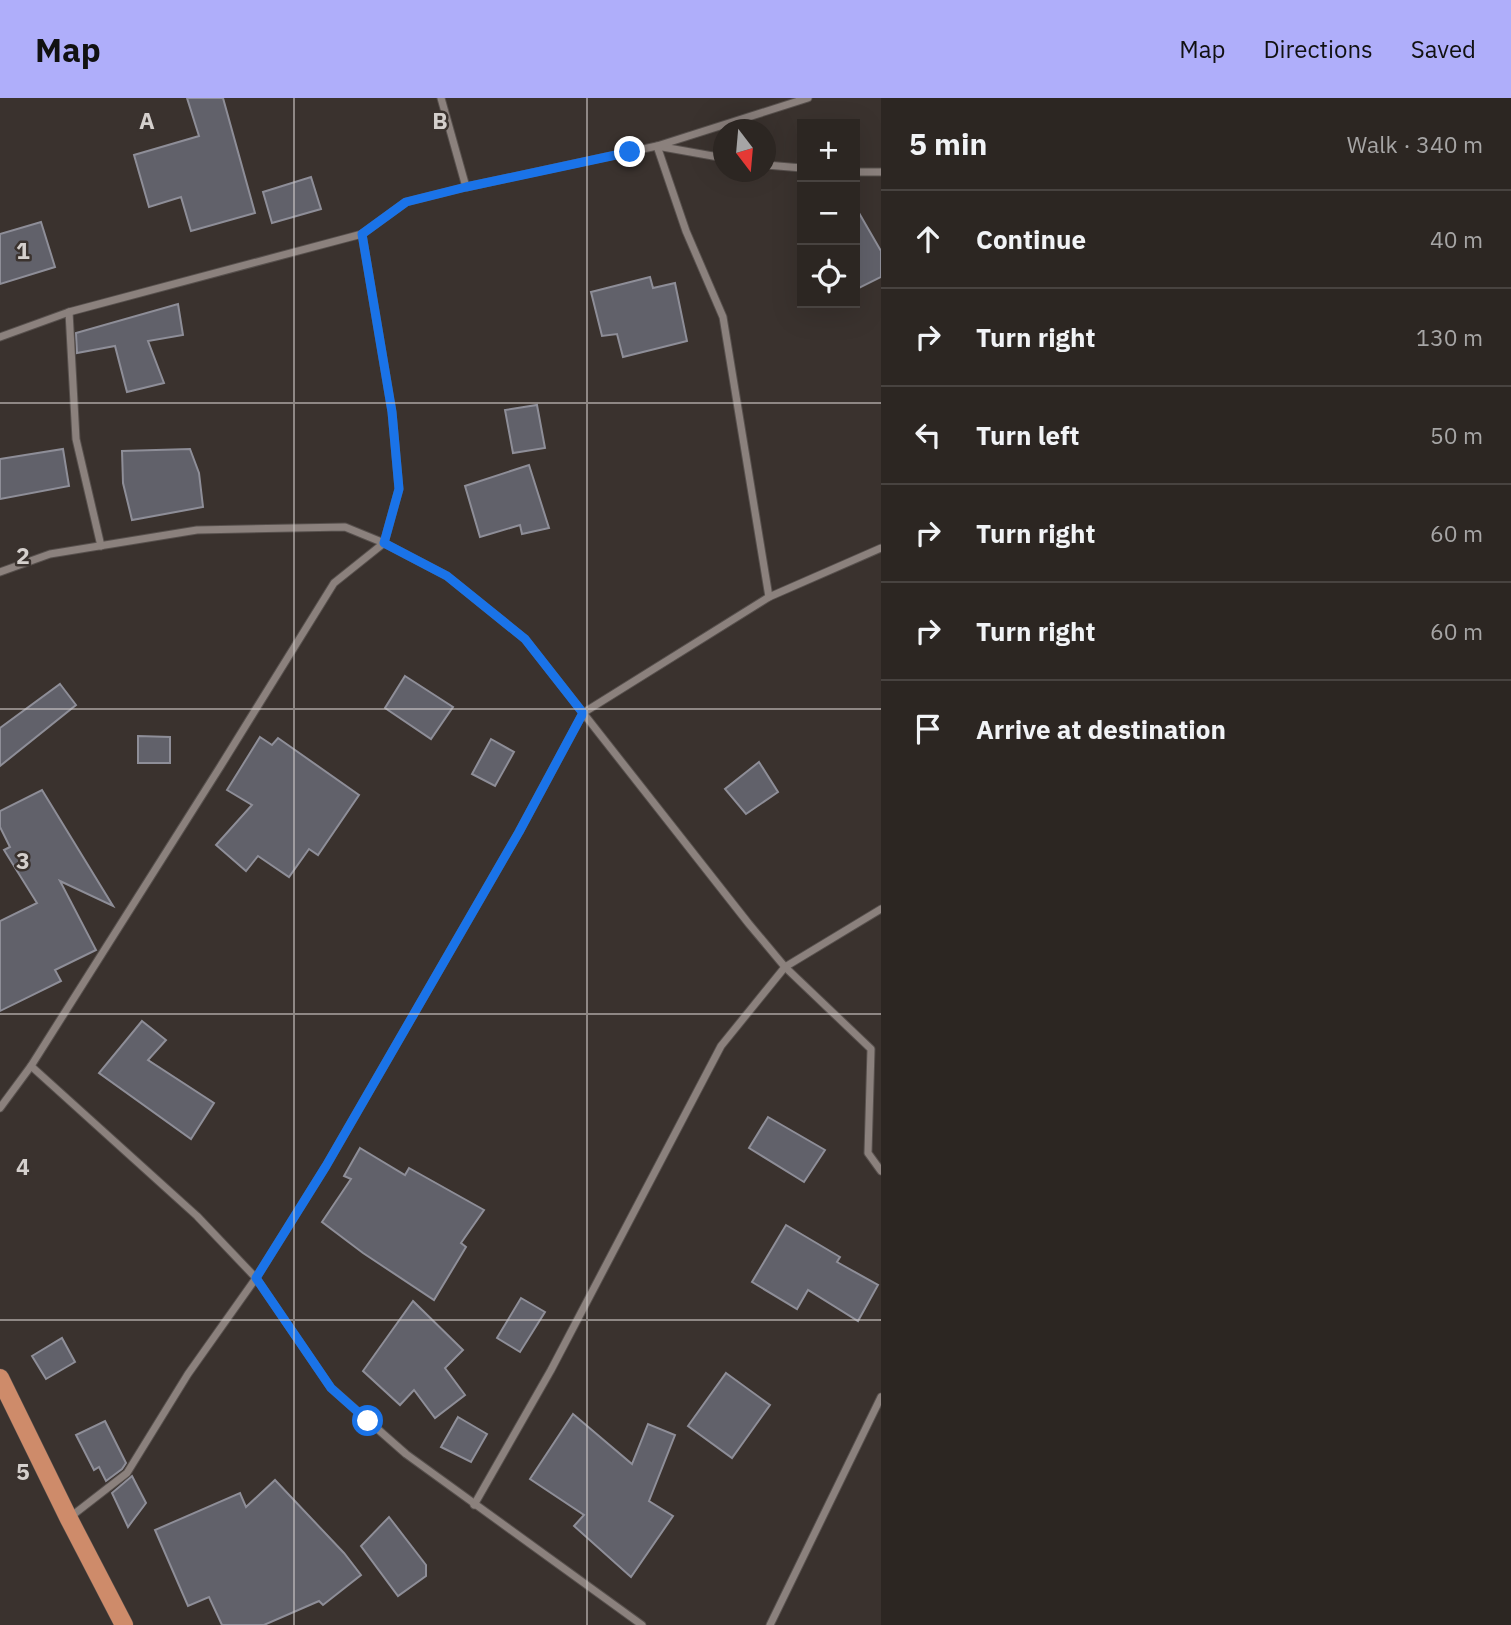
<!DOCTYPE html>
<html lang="en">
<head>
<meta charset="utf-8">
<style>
	:root { --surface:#2c2622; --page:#342e2a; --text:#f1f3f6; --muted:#a6a5a5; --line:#484340; --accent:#afaefa }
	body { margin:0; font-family:"IBM Plex Sans",sans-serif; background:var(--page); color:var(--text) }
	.controls { position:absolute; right:21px; top:21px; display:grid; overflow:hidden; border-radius:0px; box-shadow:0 7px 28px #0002 }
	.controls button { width:63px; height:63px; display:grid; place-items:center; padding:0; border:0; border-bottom:2px solid var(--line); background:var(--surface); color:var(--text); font:35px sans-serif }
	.compass { position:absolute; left:713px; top:21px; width:63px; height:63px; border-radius:50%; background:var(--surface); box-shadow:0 7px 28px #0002; rotate:164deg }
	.stop { position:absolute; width:21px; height:21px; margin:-16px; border:5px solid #1a73e8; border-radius:50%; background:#fff }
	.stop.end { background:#1a73e8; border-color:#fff; box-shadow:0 2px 7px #0008 }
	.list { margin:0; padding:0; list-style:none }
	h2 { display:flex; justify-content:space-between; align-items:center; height:91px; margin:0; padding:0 28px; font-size:30px }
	h2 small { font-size:23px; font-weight:400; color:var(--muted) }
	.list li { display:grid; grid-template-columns:46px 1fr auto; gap:21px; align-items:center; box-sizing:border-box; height:98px; padding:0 28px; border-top:2px solid var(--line) }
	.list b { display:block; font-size:26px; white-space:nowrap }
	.list em { font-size:23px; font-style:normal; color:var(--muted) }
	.icon { flex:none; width:38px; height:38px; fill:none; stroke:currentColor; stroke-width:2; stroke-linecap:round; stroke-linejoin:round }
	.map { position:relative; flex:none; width:881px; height:1527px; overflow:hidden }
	header { display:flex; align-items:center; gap:42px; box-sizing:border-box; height:98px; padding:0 35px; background:var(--accent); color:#111 }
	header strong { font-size:33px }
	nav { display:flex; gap:38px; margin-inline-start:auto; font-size:24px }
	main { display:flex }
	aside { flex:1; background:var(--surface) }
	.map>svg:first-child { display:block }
	.building { fill:#61616a; stroke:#8e8e98; stroke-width:2 }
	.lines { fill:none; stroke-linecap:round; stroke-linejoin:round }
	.minor-casing { stroke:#57504d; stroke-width:9 }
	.primary-casing { stroke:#57504d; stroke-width:19 }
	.minor { stroke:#8b817d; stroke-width:7 }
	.primary { stroke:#ce8b6a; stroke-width:18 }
	.route { stroke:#1a73e8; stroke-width:9 }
	.grid { fill:none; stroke:#d5d0cd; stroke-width:2; stroke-opacity:0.55 }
	.grid-label { font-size:23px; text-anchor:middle; font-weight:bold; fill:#d5d0cd; stroke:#3a322e; stroke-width:5; stroke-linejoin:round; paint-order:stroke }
</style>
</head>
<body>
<header>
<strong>Map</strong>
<nav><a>Map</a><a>Directions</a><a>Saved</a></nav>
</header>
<main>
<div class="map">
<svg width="881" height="1527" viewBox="0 0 881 1527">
	<rect width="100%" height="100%" fill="#3a322e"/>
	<g class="building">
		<polygon points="187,0 223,0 255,115 191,133 181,99 149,109 134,57 199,38"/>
		<polygon points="311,79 321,111 272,125 263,94"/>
		<polygon points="855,108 881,153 881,179 855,192"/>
		<polygon points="41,124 55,169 0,186 0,136"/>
		<polygon points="650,179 653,190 675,185 687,243 623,259 617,236 602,238 591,194"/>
		<polygon points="178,206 183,237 148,243 164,285 127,294 115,248 77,255 76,235"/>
		<polygon points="537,307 545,350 513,355 505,312"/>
		<polygon points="63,351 69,388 0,401 0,361"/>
		<polygon points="190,351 199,375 203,409 132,422 123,385 122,353"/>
		<polygon points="529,367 549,430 522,436 520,427 480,439 465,388"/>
		<polygon points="405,578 453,609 431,641 385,610"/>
		<polygon points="60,586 76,607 0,668 0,630"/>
		<polygon points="138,638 170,639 170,665 138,665"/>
		<polygon points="260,639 272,647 278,640 359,697 318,757 309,751 289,779 258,758 246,773 216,747 252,707 227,692"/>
		<polygon points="491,641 514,654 495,688 472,676"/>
		<polygon points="759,664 778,694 746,716 725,691"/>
		<polygon points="42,692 113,808 60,783 96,852 55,872 61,883 0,913 0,823 37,805 4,752 10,749 0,729 0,713"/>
		<polygon points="142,923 166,942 148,962 214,1005 191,1041 99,975"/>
		<polygon points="768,1019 825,1052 804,1084 749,1050"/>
		<polygon points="360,1050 405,1077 409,1070 484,1112 461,1145 466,1149 434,1202 363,1155 322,1124 351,1081 344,1078"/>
		<polygon points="786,1127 840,1159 837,1164 878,1187 858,1223 808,1192 797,1211 752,1184"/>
		<polygon points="521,1200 545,1214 520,1254 497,1240"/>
		<polygon points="413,1203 463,1252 445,1270 465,1297 435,1320 414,1292 400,1307 363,1273"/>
		<polygon points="62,1240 75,1264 46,1281 32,1258"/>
		<polygon points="726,1275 770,1307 732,1360 688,1328"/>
		<polygon points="573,1316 632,1366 648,1326 675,1337 649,1403 673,1418 631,1479 574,1428 584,1417 530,1381"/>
		<polygon points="458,1319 487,1336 471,1364 441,1349"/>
		<polygon points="105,1323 126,1365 122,1371 106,1383 99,1369 94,1372 76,1337"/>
		<polygon points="132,1378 146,1405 128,1429 112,1395"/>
		<polygon points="275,1382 344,1455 361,1477 323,1507 319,1503 264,1527 222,1527 209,1499 188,1508 155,1432 240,1395 246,1409"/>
		<polygon points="389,1419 426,1467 426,1478 398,1498 361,1448"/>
	</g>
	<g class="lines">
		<g class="minor-casing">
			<g id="minor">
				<polyline points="441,0 466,89"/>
				<polyline points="766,67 802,70"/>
				<polyline points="855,74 881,74"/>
				<polyline points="69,214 76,341 101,448"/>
				<polyline points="0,239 69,214 362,136 406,104 466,89 657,48 724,60"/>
				<polyline points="0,474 50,456 197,432 345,429 384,445 447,478 525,541 749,826 785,869 871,951 868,1055 881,1073"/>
				<polyline points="769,499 723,219 686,133 657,48 808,0"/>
				<polyline points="31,968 197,1118 256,1180 331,1290 406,1356 642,1527"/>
				<polyline points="0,1010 31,968 220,669 334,485 384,445 399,391 392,314 362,136"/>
				<polyline points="474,1407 551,1272 721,948 785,869 881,811"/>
				<polyline points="69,1420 127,1375 188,1276 256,1180 326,1068 519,734 583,615 769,499 881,450"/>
				<polyline points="770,1527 881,1299"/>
			</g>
		</g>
		<g class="primary-casing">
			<polyline id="primary" points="0,1280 69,1421 124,1527"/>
		</g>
		<use href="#minor" class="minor"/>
		<use href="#primary" class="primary"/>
	</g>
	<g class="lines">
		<polyline class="route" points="368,1323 331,1290 256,1180 326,1068 519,734 583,615 525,541 447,478 384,445 399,391 392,314 362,136 406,104 466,89 630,54"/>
	</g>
	<path class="grid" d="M294 0V1527M587 0V1527M0 305H881M0 611H881M0 916H881M0 1222H881"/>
	<g class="grid-label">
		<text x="147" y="31">A</text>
		<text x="440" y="31">B</text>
		<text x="23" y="161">1</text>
		<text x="23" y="466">2</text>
		<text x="23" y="771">3</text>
		<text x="23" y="1077">4</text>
		<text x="23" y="1382">5</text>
	</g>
</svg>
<div class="controls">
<button>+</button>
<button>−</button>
<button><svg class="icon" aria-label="locate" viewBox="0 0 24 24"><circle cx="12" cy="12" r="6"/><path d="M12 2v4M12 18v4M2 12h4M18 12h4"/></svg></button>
</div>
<svg class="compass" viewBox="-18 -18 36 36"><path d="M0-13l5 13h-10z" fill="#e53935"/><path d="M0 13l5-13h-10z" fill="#a6a5a5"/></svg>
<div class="stop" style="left:368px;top:1323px"></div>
<div class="stop end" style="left:630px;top:54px"></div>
</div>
<aside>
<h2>5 min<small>Walk · 340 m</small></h2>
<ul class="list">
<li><svg class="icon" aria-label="ahead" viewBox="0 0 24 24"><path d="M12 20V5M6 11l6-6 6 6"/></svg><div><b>Continue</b></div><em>40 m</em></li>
<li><svg class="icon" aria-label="right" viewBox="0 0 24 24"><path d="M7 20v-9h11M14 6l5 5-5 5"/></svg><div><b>Turn right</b></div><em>130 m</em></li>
<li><svg class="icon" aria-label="left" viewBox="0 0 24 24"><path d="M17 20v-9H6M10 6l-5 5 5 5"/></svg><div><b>Turn left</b></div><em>50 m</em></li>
<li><svg class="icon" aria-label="right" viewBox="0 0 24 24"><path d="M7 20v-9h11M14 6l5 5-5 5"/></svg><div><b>Turn right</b></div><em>60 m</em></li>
<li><svg class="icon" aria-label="right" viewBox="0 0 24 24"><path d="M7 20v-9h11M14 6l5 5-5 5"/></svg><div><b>Turn right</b></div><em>60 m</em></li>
<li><svg class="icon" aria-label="arrive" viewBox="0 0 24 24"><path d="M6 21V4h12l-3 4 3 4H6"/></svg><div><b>Arrive at destination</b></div></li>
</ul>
</aside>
</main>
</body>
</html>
